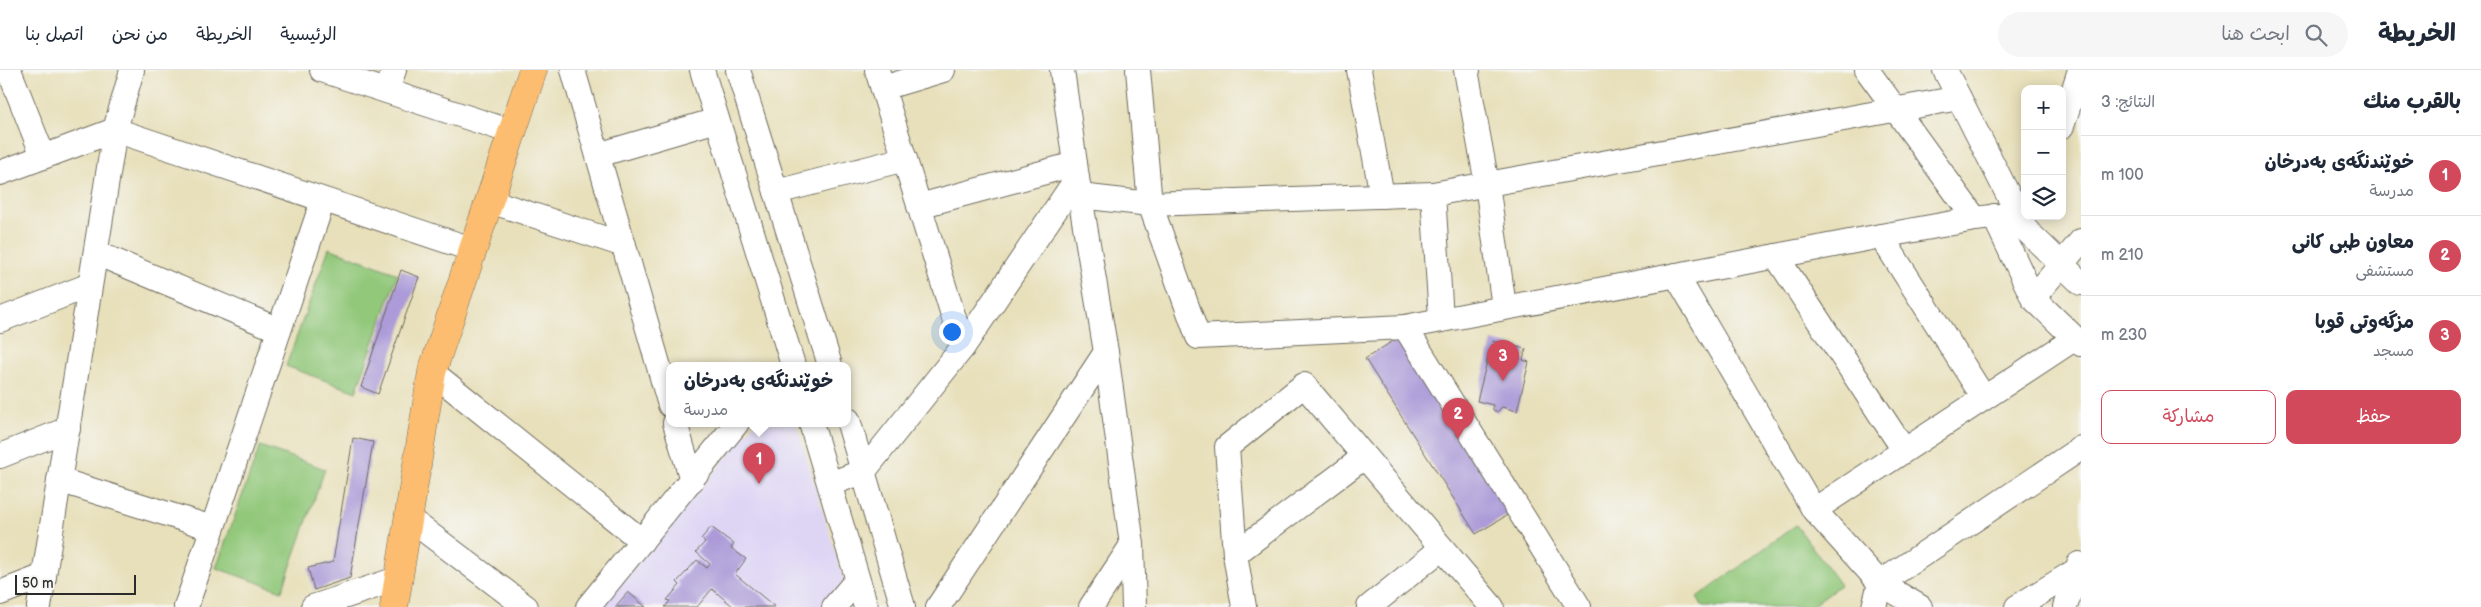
<!DOCTYPE html>
<html lang="ar">
<head>
<meta charset="utf-8">
<style>
	:root { --surface:#fff; --page:#f6f6f7; --text:#1f2937; --muted:#747a83; --line:#e0e1e3; --accent:#d1495b }
	body { margin:0; font-family:"Balsamiq Sans","Playpen Sans Arabic",sans-serif; background:var(--page); color:var(--text); direction:rtl }
	.controls { position:absolute; right:15px; top:15px; display:grid; overflow:hidden; border-radius:10px; box-shadow:0 2px 12px #0003 }
	.controls button { width:45px; height:45px; display:grid; place-items:center; padding:0; border:0; border-bottom:1px solid var(--line); background:var(--surface); color:var(--text); font:25px sans-serif }
	.scale { position:absolute; left:15px; bottom:12px; width:121px; box-sizing:border-box; padding-left:5px; border:2px solid #2b2b2b; border-top:0; font-size:14px; line-height:18px; white-space:nowrap; color:#2b2b2b; -webkit-text-stroke:4px #f6f6f2; paint-order:stroke }
	.you { position:absolute; left:951px; top:261px; width:18px; height:18px; margin:-12px; border:4px solid #fff; border-radius:50%; background:#1a73e8; box-shadow:0 0 0 8px #1a73e833 }
	.badge { display:grid; place-items:center; width:32px; height:32px; border-radius:50%; background:var(--accent); color:#fff; font-size:16px; font-weight:700 }
	.pin { position:absolute; translate:-50% -41px; filter:drop-shadow(0 1px 2px #0008) }
	.pin::after { content:''; position:absolute; top:26px; width:18px; height:15px; background:inherit; clip-path:polygon(0 0,100% 0,50% 100%) }
	.popup { position:absolute; left:666px; top:292px; width:185px; height:65px; box-sizing:border-box; display:grid; place-content:center; border-radius:10px; background:var(--surface); filter:drop-shadow(0 1px 4px #0005); font-size:16px; white-space:nowrap; color:var(--muted) }
	.popup b { font-size:19px; color:var(--text) }
	.popup::after { content:''; position:absolute; left:50%; top:100%; margin-left:-10px; border:10px solid transparent; border-top-color:var(--surface) }
	.list { margin:0; padding:0; list-style:none }
	h2 { display:flex; justify-content:space-between; align-items:center; height:65px; margin:0; padding:0 20px; font-size:21px }
	h2 small { font-size:16px; font-weight:400; color:var(--muted) }
	.list li { display:grid; grid-template-columns:32px 1fr auto; gap:15px; align-items:center; box-sizing:border-box; height:80px; padding:0 20px; border-top:1px solid var(--line) }
	.list b { display:block; font-size:19px; white-space:nowrap }
	.list p { margin:0; font-size:16px; white-space:nowrap; color:var(--muted) }
	.list em { font-size:16px; font-style:normal; color:var(--muted) }
	.actions { display:flex; gap:10px; padding:15px 20px }
	.actions a { flex:1; padding:11px 0; border:1px solid var(--accent); border-radius:10px; text-align:center; font-size:18px; color:var(--accent) }
	.actions .main { background:var(--accent); color:#fff }
	.icon { flex:none; width:28px; height:28px; fill:none; stroke:currentColor; stroke-width:2; stroke-linecap:round; stroke-linejoin:round }
	.map { position:relative; flex:none; width:2081px; height:537px; overflow:hidden; direction:ltr }
	header { display:flex; align-items:center; gap:30px; box-sizing:border-box; height:70px; padding:0 25px; background:var(--surface); border-bottom:1px solid var(--line) }
	header strong { font-size:24px }
	nav { display:flex; gap:28px; margin-inline-start:auto; font-size:18px }
	.search { width:350px; height:45px; background:var(--page); display:flex; align-items:center; gap:12px; box-sizing:border-box; padding:0 18px; border-radius:28px; color:var(--muted); font-size:19px }
	main { display:flex }
	aside { flex:1; background:var(--surface) }
	.map>svg:first-child { display:block }
	.built { fill:#ded5f5 }
	.grass { fill:#92c87a; stroke:#5e7a52 }
	.building { fill:#ac9bd8 }
	.lines { fill:none; stroke-linecap:round; stroke-linejoin:round }
	.minor-casing { stroke:#6d6a5d; stroke-width:26 }
	.major-casing { stroke:#6d6a5d; stroke-width:29 }
	.minor { stroke:#fff; stroke-width:24 }
	.major { stroke:#fcbd6f; stroke-width:28 }
</style>
</head>
<body>
<header>
<strong>الخريطة</strong>
<div class="search"><svg class="icon" aria-label="search" viewBox="0 0 24 24"><circle cx="10" cy="10" r="6"/><path d="M15 15l6 6"/></svg>ابحث هنا</div>
<nav><a>الرئيسية</a><a>الخريطة</a><a>من نحن</a><a>اتصل بنا</a></nav>
</header>
<main>
<aside>
<h2>بالقرب منك<small>النتائج: 3</small></h2>
<ul class="list">
<li><span class="badge">1</span><div><b>خوێندنگەی بەدرخان</b><p>مدرسة</p></div><em>100 m</em></li>
<li><span class="badge">2</span><div><b>معاون طبی کانی</b><p>مستشفى</p></div><em>210 m</em></li>
<li><span class="badge">3</span><div><b>مزگەوتی قوبا</b><p>مسجد</p></div><em>230 m</em></li>
</ul>
<div class="actions"><a class="main">حفظ</a><a>مشاركة</a></div>
</aside>
<div class="map">
<svg width="2081" height="537" viewBox="0 0 2081 537">
	<rect width="100%" height="100%" fill="#f6f6f2"/>
	<filter id="ink" filterUnits="userSpaceOnUse"><feTurbulence type="fractalNoise" baseFrequency=".02" numOctaves="2"/><feDisplacementMap in="SourceGraphic" scale="10" xChannelSelector="R" yChannelSelector="G"/><feConvolveMatrix kernelMatrix="1 2 1 2 8 2 1 2 1" color-interpolation-filters="sRGB"/></filter>
	<filter id="wash" filterUnits="userSpaceOnUse"><feTurbulence type="fractalNoise" baseFrequency=".0096" numOctaves="4" result="noise"/><feDisplacementMap in="SourceGraphic" scale="20" xChannelSelector="R" yChannelSelector="G"/><feGaussianBlur stdDeviation="1.12" result="paint"/><feColorMatrix in="noise" values="0 0 0 0 0 0 0 0 0 0 0 0 0 0 0 0 0 1.4 0 .05"/><feComposite in="paint" operator="in"/></filter>
	<g filter="url(#wash)">
		<rect width="100%" height="100%" fill="#e8e0bb"/>
		<polygon class="built" points="755,353 796,353 844,511 822,537 601,537"/>
		<g class="grass">
			<polygon points="329,178 398,204 356,322 286,296"/>
			<polygon points="260,376 325,399 282,521 216,498"/>
			<polygon points="1796,455 1840,515 1810,537 1703,537 1697,528"/>
		</g>
		<g id="blocks">
			<g class="building">
				<polygon points="401,200 419,207 378,324 361,317"/>
				<polygon points="1402,265 1514,441 1476,464 1365,289"/>
				<polygon points="1492,271 1526,279 1523,290 1529,292 1517,341 1502,337 1497,342 1493,340 1493,335 1477,331"/>
				<polygon points="353,368 373,372 350,508 314,520 308,498 333,492"/>
				<polygon points="711,457 734,474 731,478 746,489 735,504 775,537 734,537 712,519 697,537 665,537 670,531 667,530 680,515 677,512 697,490 707,498 710,494 696,482 705,472 701,469"/>
				<polygon points="628,522 646,537 615,537"/>
			</g>
		</g>
	</g>
	<g filter="url(#ink)">
		<use href="#blocks" fill-opacity="0" stroke="#6d6a5d" stroke-width="1"/>
		<g class="lines">
			<g class="minor-casing">
				<g id="minor">
					<polyline points="9,0 43,86"/>
					<polyline points="322,0 512,62"/>
					<polyline points="573,0 670,335"/>
					<polyline points="702,0 793,295"/>
					<polyline points="738,0 830,295"/>
					<polyline points="877,0 963,277"/>
					<polyline points="1062,0 1077,108 1106,282 1132,475 1134,537"/>
					<polyline points="1138,0 1150,134 1198,267 1405,257 1881,166 1975,149 2018,144 2025,132"/>
					<polyline points="1359,0 1382,126"/>
					<polyline points="1468,0 1466,0 1487,114 1504,237"/>
					<polyline points="1867,0 1975,149"/>
					<polyline points="1945,0 2026,160 2081,213"/>
					<polyline points="883,18 943,0"/>
					<polyline points="387,21 394,0"/>
					<polyline points="2062,56 2080,0"/>
					<polyline points="598,85 717,50"/>
					<polyline points="0,103 115,60 474,180"/>
					<polyline points="776,122 905,89"/>
					<polyline points="1433,124 1441,249"/>
					<polyline points="1080,126 1150,134 1433,124 1959,28"/>
					<polyline points="490,131 624,175"/>
					<polyline points="919,136 1075,94"/>
					<polyline points="1994,146 2033,228 2081,274"/>
					<polyline points="1881,166 1984,328"/>
					<polyline points="96,183 279,260"/>
					<polyline points="1776,186 1904,380"/>
					<polyline points="1676,205 1814,440 1880,513 1920,537"/>
					<polyline points="2033,228 2081,171"/>
					<polyline points="0,250 90,215"/>
					<polyline points="1405,257 1579,537"/>
					<polyline points="432,302 642,471"/>
					<polyline points="848,350 903,537"/>
					<polyline points="675,353 692,410"/>
					<polyline points="811,353 866,537"/>
					<polyline points="0,386 68,359"/>
					<polyline points="59,410 212,458"/>
					<polyline points="830,414 864,401 963,277 1077,108"/>
					<polyline points="1814,440 2074,269"/>
					<polyline points="407,447 526,537"/>
					<polyline points="1235,484 1364,387"/>
					<polyline points="0,523 44,506"/>
					<polyline points="39,537 115,60 132,0"/>
					<polyline points="186,537 323,130"/>
					<polyline points="313,537 397,509"/>
					<polyline points="588,537 737,353"/>
					<polyline points="834,537 857,510"/>
					<polyline points="938,537 1106,282"/>
					<polyline points="1091,537 1132,475"/>
					<polyline points="1244,537 1235,484 1227,377 1304,315 1492,537"/>
					<polyline points="1369,537 1441,479"/>
					<polyline points="1874,537 1880,513 2081,378"/>
					<polyline points="2017,537 2077,500"/>
					<polyline points="2065,537 2079,494"/>
				</g>
			</g>
			<g class="major-casing">
				<polyline id="major" points="394,537 432,302 533,0"/>
			</g>
			<use href="#minor" class="minor"/>
			<use href="#major" class="major"/>
		</g>
	</g>
</svg>
<div class="controls">
<button>+</button>
<button>−</button>
<button><svg class="icon" aria-label="layers" viewBox="0 0 24 24"><path d="M12 4l9 5-9 5-9-5zM3 14l9 5 9-5"/></svg></button>
</div>
<div class="scale">50 m</div>
<div class="you"></div>
<div class="pin badge" style="left:759px;top:414px">1</div>
<div class="popup"><b>خوێندنگەی بەدرخان</b>مدرسة</div>
<div class="pin badge" style="left:1458px;top:369px">2</div>
<div class="pin badge" style="left:1503px;top:311px">3</div>
</div>
</main>
</body>
</html>
